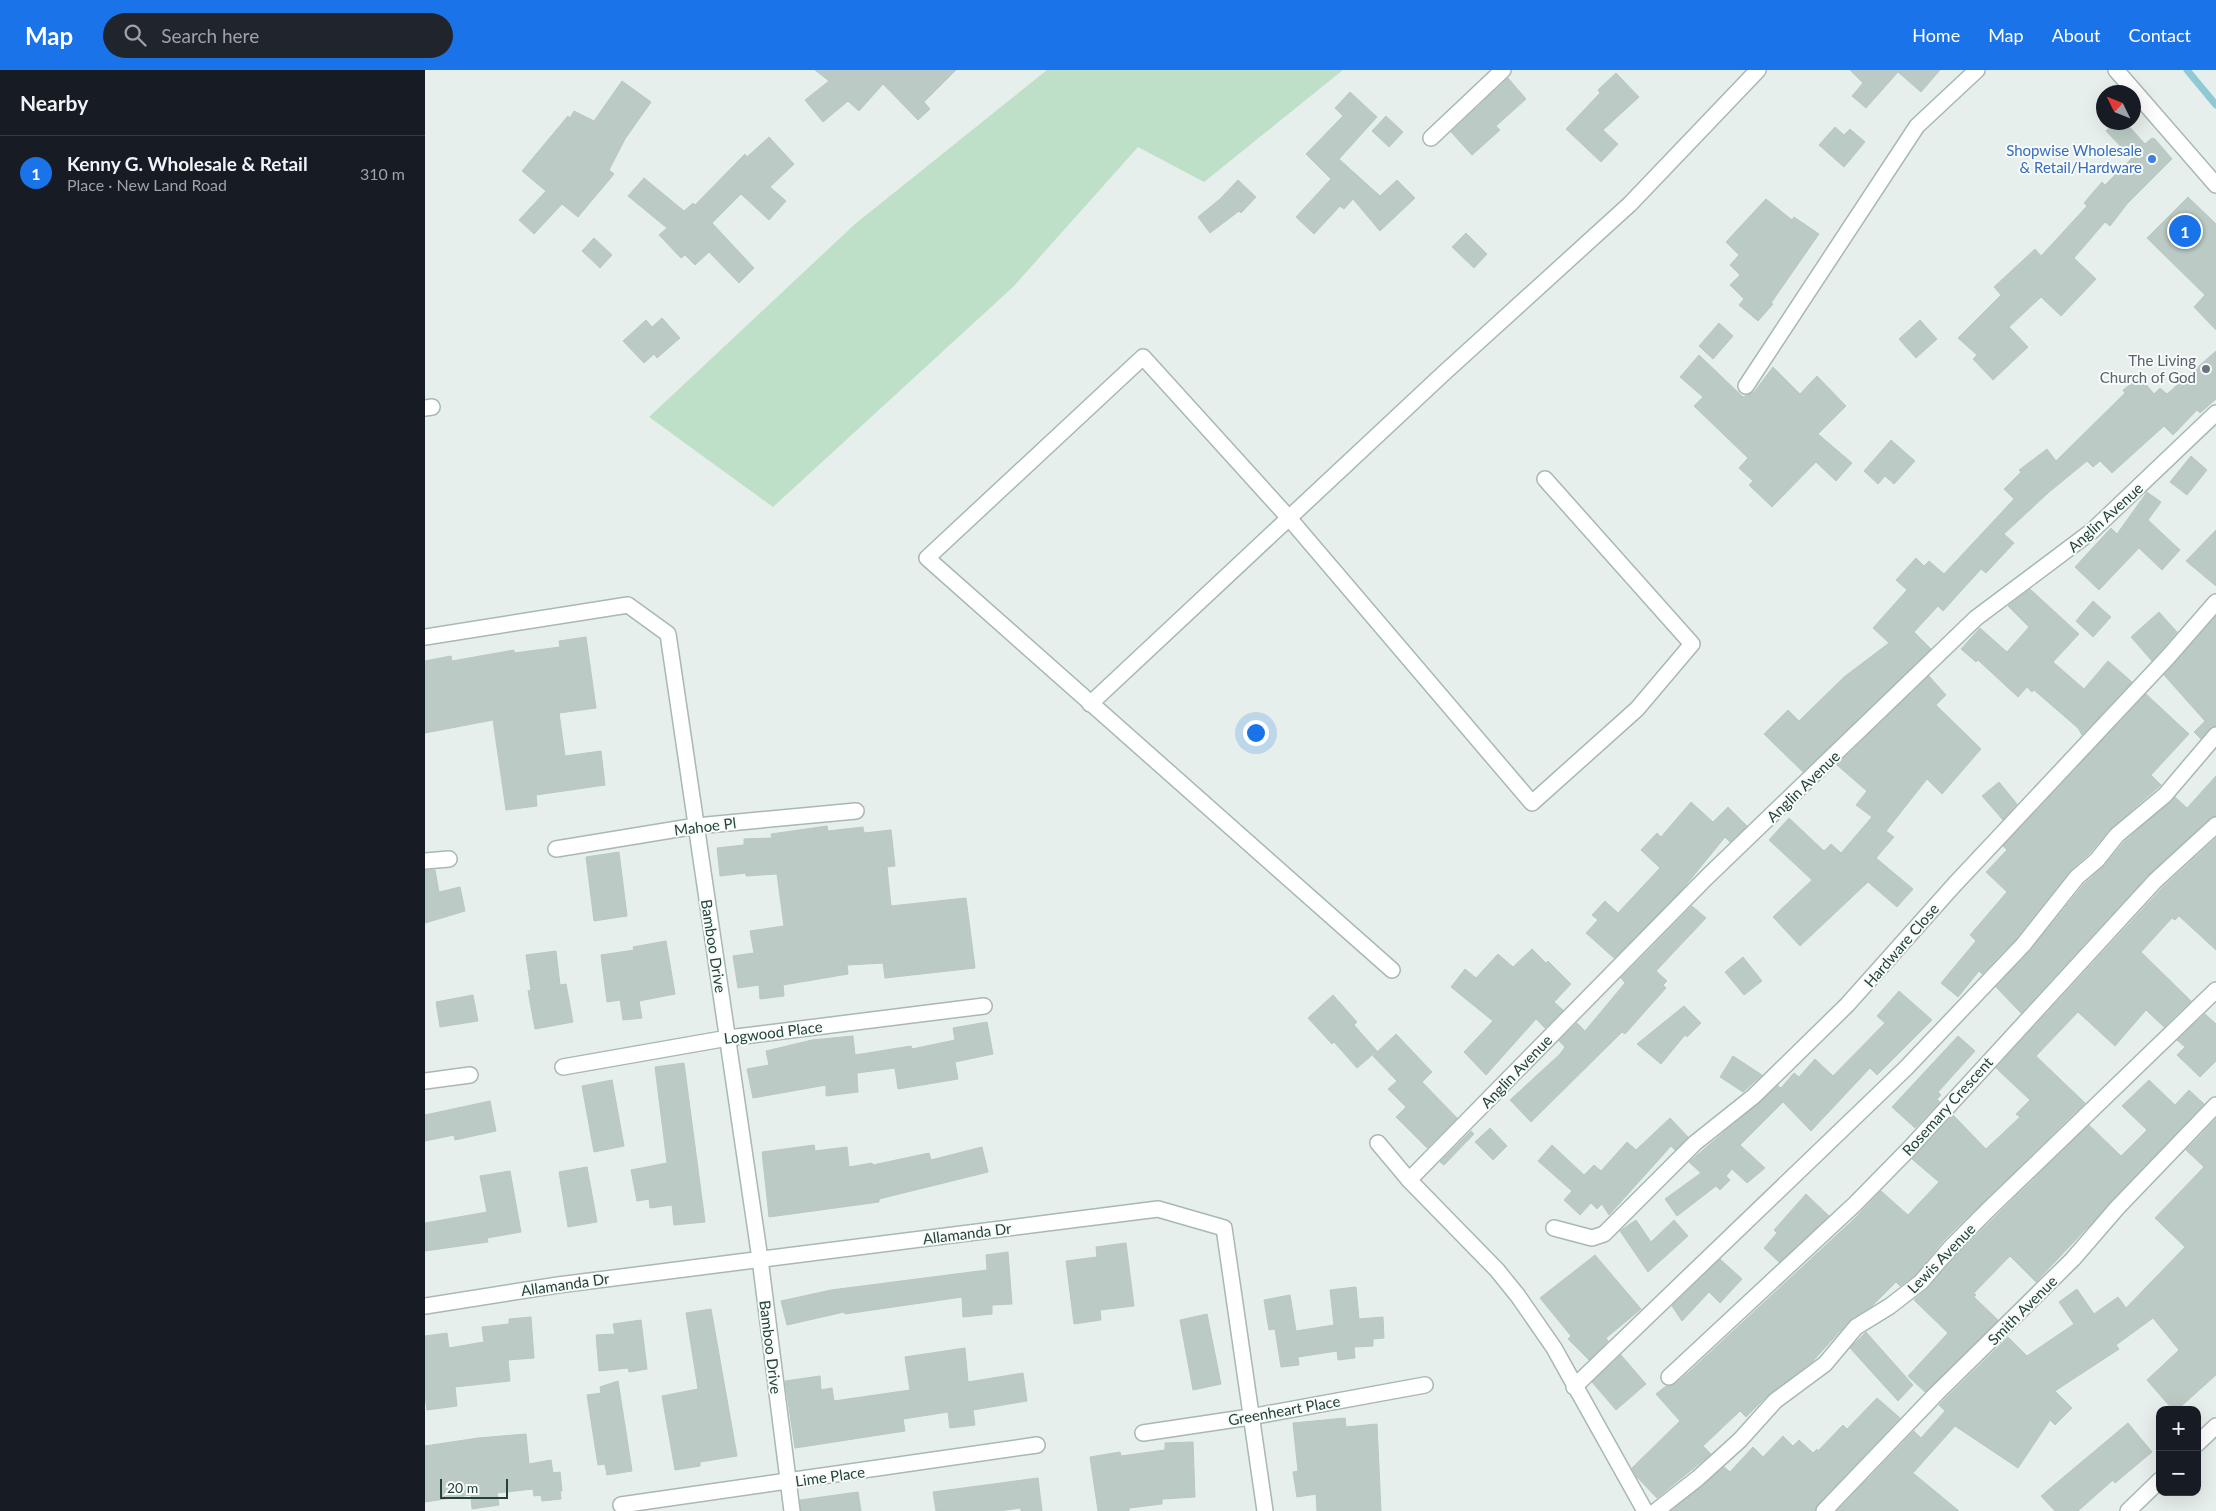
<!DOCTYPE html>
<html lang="en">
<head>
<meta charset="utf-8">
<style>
	:root { --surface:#171b24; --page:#20242c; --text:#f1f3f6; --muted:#9ea1a6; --line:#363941; --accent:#1a73e8 }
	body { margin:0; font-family:Lato,sans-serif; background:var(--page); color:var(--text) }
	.controls { position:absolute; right:15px; bottom:15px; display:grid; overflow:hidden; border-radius:10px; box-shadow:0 5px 20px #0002 }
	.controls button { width:45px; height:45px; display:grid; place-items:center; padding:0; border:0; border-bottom:1px solid var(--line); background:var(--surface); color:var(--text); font:25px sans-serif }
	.compass { position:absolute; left:1671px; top:15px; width:45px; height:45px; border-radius:50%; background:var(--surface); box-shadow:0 5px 20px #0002; rotate:313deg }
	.scale { position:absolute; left:15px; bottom:12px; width:68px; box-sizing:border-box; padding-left:5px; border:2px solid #24423a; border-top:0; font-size:14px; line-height:18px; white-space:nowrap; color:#24423a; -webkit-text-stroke:4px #f7fbf9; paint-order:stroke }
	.you { position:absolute; left:830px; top:662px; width:18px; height:18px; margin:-12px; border:4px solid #fff; border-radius:50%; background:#1a73e8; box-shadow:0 0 0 8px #1a73e833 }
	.badge { display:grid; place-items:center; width:32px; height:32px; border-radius:50%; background:var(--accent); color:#fff; font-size:16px; font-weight:700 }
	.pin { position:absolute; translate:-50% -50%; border:2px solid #fff; box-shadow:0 1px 5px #0006 }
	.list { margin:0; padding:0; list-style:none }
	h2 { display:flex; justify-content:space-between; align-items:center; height:65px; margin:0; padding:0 20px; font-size:21px }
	h2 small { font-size:16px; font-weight:400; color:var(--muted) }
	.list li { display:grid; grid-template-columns:32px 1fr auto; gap:15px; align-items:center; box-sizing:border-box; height:75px; padding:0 20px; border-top:1px solid var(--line) }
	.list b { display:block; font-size:19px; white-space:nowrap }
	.list p { margin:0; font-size:16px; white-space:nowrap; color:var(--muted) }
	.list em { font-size:16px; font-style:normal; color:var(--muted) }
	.icon { flex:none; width:28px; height:28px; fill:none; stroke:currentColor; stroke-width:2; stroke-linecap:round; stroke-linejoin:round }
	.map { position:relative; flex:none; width:1791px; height:1441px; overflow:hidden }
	header { display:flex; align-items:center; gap:30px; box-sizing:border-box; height:70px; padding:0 25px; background:var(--accent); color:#fff }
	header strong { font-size:24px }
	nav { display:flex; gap:28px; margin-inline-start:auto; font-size:18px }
	.search { width:350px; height:45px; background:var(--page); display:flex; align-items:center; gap:12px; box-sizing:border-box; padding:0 18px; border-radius:28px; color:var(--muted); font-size:19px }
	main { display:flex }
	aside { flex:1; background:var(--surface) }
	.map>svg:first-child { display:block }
	.green { fill:#bfe0c8 }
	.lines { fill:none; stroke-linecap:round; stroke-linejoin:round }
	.stream { stroke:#8ec9d4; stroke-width:7 }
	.building { fill:#bbcac4; stroke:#b8c9c2 }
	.minor-casing { stroke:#a8b8b2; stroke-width:18 }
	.minor { stroke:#fff; stroke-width:15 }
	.shop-dot { fill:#3f7fe0; stroke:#f7fbf9; stroke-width:2 }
	.worship-dot { fill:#6b7280; stroke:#f7fbf9; stroke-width:2 }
	.labels { text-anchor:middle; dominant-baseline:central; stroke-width:4; stroke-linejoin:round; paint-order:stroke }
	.shop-label { font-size:15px; fill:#366cbe; stroke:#f7fbf9; text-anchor:end }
	.worship-label { font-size:15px; fill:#5b616d; stroke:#f7fbf9; text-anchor:end }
	.street-label { font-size:15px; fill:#24423a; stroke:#f7fbf9 }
</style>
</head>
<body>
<header>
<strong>Map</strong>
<div class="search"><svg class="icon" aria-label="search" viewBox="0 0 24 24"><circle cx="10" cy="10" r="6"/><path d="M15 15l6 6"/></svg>Search here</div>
<nav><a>Home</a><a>Map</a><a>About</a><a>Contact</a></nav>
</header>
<main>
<aside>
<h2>Nearby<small></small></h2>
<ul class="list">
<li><span class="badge">1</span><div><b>Kenny G. Wholesale &amp; Retail</b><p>Place · New Land Road</p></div><em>310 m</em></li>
</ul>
</aside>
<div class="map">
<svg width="1791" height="1441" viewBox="0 0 1791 1441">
	<rect width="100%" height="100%" fill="#e6efeb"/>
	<polygon class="green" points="622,0 918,0 779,112 713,77 588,217 348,437 224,347 430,154"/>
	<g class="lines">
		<polyline class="stream" points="1762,0 1791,35"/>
	</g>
	<g class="building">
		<polygon points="390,0 531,0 499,32 505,39 493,50 458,14 434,41 423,31 398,52 380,30 404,11"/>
		<polygon points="1425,0 1515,0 1496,22 1473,2 1441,38 1427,26 1438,13"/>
		<polygon points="1191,3 1214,27 1178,60 1193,74 1176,92 1141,59 1175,23 1173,20"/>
		<polygon points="1083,8 1101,29 1071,56 1075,60 1047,85 1026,62"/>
		<polygon points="197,11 226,32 200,69 184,100 189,104 153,147 137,134 109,164 94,150 121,121 97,101 143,46 145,48 149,41 169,51"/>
		<polygon points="925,22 952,47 914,89 955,126 972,110 990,128 955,161 928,129 919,139 915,136 889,164 871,147 906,109 881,84 918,46 910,38"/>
		<polygon points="961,46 978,62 964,77 947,61"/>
		<polygon points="1690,52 1700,52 1720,74 1727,68 1730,69 1747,89 1702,134 1685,156 1680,152 1649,188 1671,209 1636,246 1616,227 1584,257 1603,277 1568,310 1548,289 1552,285 1533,268 1576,225 1569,217 1610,179 1616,186 1662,136 1659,133 1677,112 1680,115 1707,88 1681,61"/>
		<polygon points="1410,57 1419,65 1425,59 1440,72 1419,97 1394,75"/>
		<polygon points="344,67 369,94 345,117 361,131 344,150 316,124 287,153 329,198 314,213 284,182 270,195 260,185 256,188 234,165 242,158 203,126 219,108 259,141 268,133 270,135 320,84 322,87"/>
		<polygon points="813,110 831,127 816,143 814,141 785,163 773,147 795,129"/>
		<polygon points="1763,127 1791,154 1791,260 1769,237 1780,225 1722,168"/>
		<polygon points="1341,129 1367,150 1369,147 1394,164 1346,233 1348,234 1333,251 1314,235 1319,229 1305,215 1315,205 1305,195 1314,185 1301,172"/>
		<polygon points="1041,163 1062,184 1049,198 1027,177"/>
		<polygon points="169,168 187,185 175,198 157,181"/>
		<polygon points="237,248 255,268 232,288 229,284 219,293 198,271 221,250 227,257"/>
		<polygon points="1495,250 1512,269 1491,288 1474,269"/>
		<polygon points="1294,253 1308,266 1288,289 1274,276"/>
		<polygon points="1791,281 1791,329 1775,343 1772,340 1748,365 1739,356 1687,403 1675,391 1668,397 1662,391 1623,423 1579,464 1589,473 1561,503 1556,499 1518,541 1513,536 1489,562 1506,579 1378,702 1339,664 1363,640 1374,651 1419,607 1464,573 1448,558 1482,520 1471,510 1491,488 1499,496 1504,491 1519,504 1589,429 1579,419 1596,402 1594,400 1622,379 1631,391 1700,323 1698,320 1715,307 1729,324 1735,318 1742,324"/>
		<polygon points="1274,285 1318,327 1329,322 1348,297 1375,324 1392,306 1421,336 1393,364 1427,393 1411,411 1391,392 1347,437 1324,415 1328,411 1314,398 1323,388 1269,336 1278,327 1255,307"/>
		<polygon points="1466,370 1490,391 1469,414 1460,406 1453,414 1439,401"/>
		<polygon points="1766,386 1782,400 1762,425 1745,412"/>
		<polygon points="1722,422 1736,432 1723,450 1755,480 1737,500 1714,478 1674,520 1650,497 1686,458 1692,464"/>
		<polygon points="1791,460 1791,516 1761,491"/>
		<polygon points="1605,519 1654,564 1628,592 1659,619 1683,591 1707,612 1657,665 1653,658 1609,620 1607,622 1602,617 1593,627 1553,590 1551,592 1536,579 1555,558 1582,582 1604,557 1583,536"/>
		<polygon points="1668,531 1686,547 1668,567 1651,551"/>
		<polygon points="1734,542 1752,562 1727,591 1706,567"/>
		<polygon points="1791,546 1791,656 1784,659 1776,669 1769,662 1780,651 1739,605"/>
		<polygon points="161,567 171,638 134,643 140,686 176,681 180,715 111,725 112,736 81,740 68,650 0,663 0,591 26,586 27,591 89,580 89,583 135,577 134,571"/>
		<polygon points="1504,606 1521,625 1511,635 1556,679 1517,724 1502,709 1461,761 1469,767 1451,788 1488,819 1472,837 1443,812 1375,876 1348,847 1387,810 1344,770 1364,748 1399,781 1406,774 1416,783 1447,747 1431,735 1442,721 1412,695"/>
		<polygon points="1721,624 1764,664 1726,705 1736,715 1685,759 1665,783 1645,801 1591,869 1557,904 1554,901 1533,927 1516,913 1551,871 1545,865 1582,822 1561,802 1582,780 1578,776"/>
		<polygon points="1791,706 1791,746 1785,748 1723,805 1596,943 1571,917 1605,881 1659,814 1679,796 1699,772 1750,727 1762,738"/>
		<polygon points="1574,712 1592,734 1578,750 1557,726"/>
		<polygon points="1266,732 1288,752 1303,737 1322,756 1305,772 1300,767 1256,821 1189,888 1161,863 1173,850 1167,845 1180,831 1193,843 1235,798 1216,780 1232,763 1236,767"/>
		<polygon points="402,756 403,761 438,757 439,763 466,760 470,796 462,797 466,836 541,828 550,898 460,908 458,893 422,895 423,904 358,915 359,926 335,929 334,915 313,918 308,886 329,883 325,861 359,856 352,804 321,806 321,803 295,806 292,778 319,775 319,769 347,768 346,764"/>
		<polygon points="1791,768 1791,880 1754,846 1750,850 1747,848 1716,882 1766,931 1739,957 1721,940 1690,976 1653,942 1611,986 1660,1033 1520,1169 1490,1205 1475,1216 1471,1212 1447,1236 1426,1249 1387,1292 1344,1324 1321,1347 1315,1341 1278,1376 1286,1384 1232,1428 1211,1406 1207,1398 1255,1351 1231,1324 1241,1316 1250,1314 1264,1302 1428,1150 1456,1121 1483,1145 1514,1112 1487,1089 1528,1045 1561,1079 1595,1047 1591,1044 1605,1030 1571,998 1737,818"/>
		<polygon points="194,782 202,846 169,851 161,787"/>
		<polygon points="0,800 10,800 14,822 35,817 40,841 0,853"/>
		<polygon points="1267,836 1281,848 1231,901 1242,911 1238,915 1241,918 1200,964 1197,962 1106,1052 1085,1030 1135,984 1140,977 1134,971 1152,953 1160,961 1200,913 1196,908"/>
		<polygon points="241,871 250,924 214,931 217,948 198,950 195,930 182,932 176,885 209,880 208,877"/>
		<polygon points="1107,879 1121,893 1123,891 1146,914 1129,932 1138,940 1120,958 1111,949 1061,1005 1039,982 1068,951 1026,917 1040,899 1051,908 1073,884 1088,897"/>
		<polygon points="131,881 135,915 141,914 148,952 110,959 103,921 106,920 101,885"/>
		<polygon points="1318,887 1337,911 1319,925 1300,902"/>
		<polygon points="1474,921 1507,950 1452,1005 1445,998 1386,1061 1358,1032 1315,1075 1340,1098 1322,1113 1307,1099 1301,1106 1305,1110 1295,1120 1291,1116 1252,1146 1240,1129 1276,1103 1264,1092 1353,1016 1356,1018 1369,1003 1374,1007 1390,989 1408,1006 1460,953 1452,946"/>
		<polygon points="48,925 53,951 15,957 11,932"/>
		<polygon points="908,925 932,952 929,955 952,981 932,998 909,972 907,974 883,948"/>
		<polygon points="1259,936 1276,953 1262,967 1260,965 1236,994 1212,974"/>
		<polygon points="1780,944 1791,954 1791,991 1775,1007 1752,985 1760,977 1752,970"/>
		<polygon points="562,952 568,984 530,992 533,1009 473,1019 470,998 432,1003 433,1022 401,1026 401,1015 328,1028 322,999 344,995 341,981 387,970 428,966 430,985 486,976 487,979 530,970 528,958"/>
		<polygon points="971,964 1007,1002 997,1012 1032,1048 1002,1078 971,1047 981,1037 963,1019 972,1011 948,986"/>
		<polygon points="1533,966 1550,981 1513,1022 1516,1025 1512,1029 1515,1032 1490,1058 1467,1037"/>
		<polygon points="1308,986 1337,1005 1318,1022 1295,1007"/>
		<polygon points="259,993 280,1152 249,1155 247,1135 225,1138 224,1129 212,1131 206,1100 242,1093 230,997"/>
		<polygon points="187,1010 199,1076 169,1082 157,1016"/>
		<polygon points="1724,1010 1750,1035 1764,1020 1779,1034 1611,1212 1585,1186 1549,1223 1551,1225 1549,1227 1573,1250 1500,1322 1483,1306 1523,1263 1489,1230 1503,1218 1534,1182 1664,1055 1696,1086 1722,1060 1697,1036"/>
		<polygon points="65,1031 71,1061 30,1070 29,1065 0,1071 0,1045"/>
		<polygon points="1245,1048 1263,1067 1250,1080 1246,1076 1184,1145 1177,1134 1172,1139 1166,1133 1155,1145 1139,1130 1147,1121 1113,1091 1127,1075 1159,1105 1169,1095 1176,1101 1202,1072 1211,1080"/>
		<polygon points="1791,1049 1791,1305 1752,1340 1748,1340 1722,1310 1754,1280 1728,1248 1691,1275 1694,1279 1630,1321 1647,1338 1630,1355 1625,1350 1593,1398 1530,1356 1488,1403 1534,1441 1412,1441 1489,1361 1496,1368 1520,1341 1514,1335 1583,1267 1602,1286 1649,1254 1634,1232 1652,1219 1669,1244 1693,1227 1701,1238 1760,1177 1730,1148 1779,1097 1761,1080"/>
		<polygon points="1065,1058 1082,1076 1068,1090 1050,1072"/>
		<polygon points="1046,1061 1049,1064 1019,1095 1015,1092"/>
		<polygon points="389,1075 390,1081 422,1077 424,1097 447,1093 448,1095 504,1083 506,1090 557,1077 563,1102 454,1129 454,1132 344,1147 337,1082"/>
		<polygon points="162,1097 172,1152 143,1157 134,1102"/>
		<polygon points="85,1101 96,1162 62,1168 63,1172 0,1181 0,1153 62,1142 55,1106"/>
		<polygon points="1381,1124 1404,1146 1354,1192 1339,1178 1352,1163 1349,1160"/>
		<polygon points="1211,1150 1226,1172 1249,1150 1263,1166 1223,1202 1195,1161"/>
		<polygon points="701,1173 709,1236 675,1240 676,1250 649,1254 641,1191 672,1187 671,1177"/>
		<polygon points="583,1182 587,1234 567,1235 567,1244 538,1247 537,1227 420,1244 419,1242 362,1255 356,1231 406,1220 562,1200 561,1185"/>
		<polygon points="1170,1185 1216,1239 1181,1268 1183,1271 1164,1290 1143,1269 1146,1266 1115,1228"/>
		<polygon points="1295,1189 1317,1209 1295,1233 1284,1222 1257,1251 1247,1236"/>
		<polygon points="931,1217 934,1249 958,1247 959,1268 948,1269 948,1276 929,1277 930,1288 913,1290 912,1281 873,1287 874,1295 856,1297 850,1259 844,1260 839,1230 865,1225 871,1261 909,1255 905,1220"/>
		<polygon points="286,1239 312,1386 275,1392 275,1396 250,1400 237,1326 273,1319 261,1243"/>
		<polygon points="782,1244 796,1314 768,1320 755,1250"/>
		<polygon points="106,1247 109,1288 83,1290 85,1311 30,1317 32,1336 2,1340 0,1326 0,1266 22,1263 24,1278 59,1272 57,1257 84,1254 84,1249"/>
		<polygon points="216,1250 222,1299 204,1302 203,1298 174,1301 171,1265 190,1264 188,1254"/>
		<polygon points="1441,1262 1488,1315 1473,1331 1425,1278"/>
		<polygon points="540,1278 543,1312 598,1303 602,1331 548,1340 550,1355 525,1358 523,1342 478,1349 480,1361 370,1378 360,1311 395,1306 396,1320 407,1318 409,1331 485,1320 480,1287"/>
		<polygon points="1196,1285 1221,1314 1191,1340 1167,1312"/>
		<polygon points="193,1311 207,1401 182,1405 180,1394 173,1395 162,1325 176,1323 175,1317"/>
		<polygon points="1452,1328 1475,1348 1392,1435 1390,1441 1246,1441 1299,1397 1305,1402 1328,1377 1338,1387 1358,1366 1368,1376 1374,1370 1388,1383 1392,1379 1393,1381 1418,1355 1422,1359"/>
		<polygon points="920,1348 921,1357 952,1354 956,1441 892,1441 891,1424 872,1427 868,1402 873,1401 868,1353"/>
		<polygon points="1703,1353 1727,1382 1690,1413 1688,1410 1653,1441 1630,1441 1616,1426"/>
		<polygon points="101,1364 104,1394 126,1390 128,1403 135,1402 137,1421 135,1421 136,1429 117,1431 116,1425 109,1426 108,1419 72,1423 74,1435 47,1439 46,1425 0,1432 0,1376 53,1368"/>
		<polygon points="768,1372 770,1427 737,1429 737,1434 704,1438 704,1441 673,1441 665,1387 695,1382 696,1386 740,1380 740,1373"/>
		<polygon points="613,1408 617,1441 596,1441 596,1438 573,1441 511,1441 508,1422"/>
		<polygon points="433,1422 436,1441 376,1441 375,1430"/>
	</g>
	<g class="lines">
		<g class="minor-casing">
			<g id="minor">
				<polyline points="1691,0 1791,115"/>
				<polyline points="1006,68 1078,0"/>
				<polyline points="1321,316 1492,56 1552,0"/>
				<polyline points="0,338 7,337"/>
				<polyline points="0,567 203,535 243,564 335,1189 367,1441"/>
				<polyline points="665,634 1019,303 1205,134 1333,0"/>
				<polyline points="131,779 271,756 431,741"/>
				<polyline points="0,791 24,789"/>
				<polyline points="967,900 502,488 718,287 864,448 1107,733 1212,639 1267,574 1120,409"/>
				<polyline points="138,997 303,968 559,936"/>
				<polyline points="0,1011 45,1005"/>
				<polyline points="953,1073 984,1110 1072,1200 1093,1226 1129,1278 1220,1441"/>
				<polyline points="984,1110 1281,808 1551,548 1667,461 1791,343"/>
				<polyline points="1129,1158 1167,1168 1179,1164 1270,1073 1329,1026 1422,935 1530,814 1743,587 1791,532"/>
				<polyline points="0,1236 133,1215 733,1139 799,1158 840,1441"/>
				<polyline points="1244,1307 1430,1134 1484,1079 1730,811 1791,755"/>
				<polyline points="1149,1317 1481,998 1598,875 1652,807 1672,790 1692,765 1740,725 1791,665"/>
				<polyline points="718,1363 825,1347 1000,1315"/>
				<polyline points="1772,1374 1791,1356"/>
				<polyline points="196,1435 612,1375"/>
				<polyline points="1231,1441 1273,1408 1315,1370 1350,1331 1400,1294 1431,1257 1465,1236 1496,1212 1527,1176 1564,1139 1791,920"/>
				<polyline points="1399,1441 1511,1324 1648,1189 1692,1138 1791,1035"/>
				<polyline points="1703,1441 1735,1410"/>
			</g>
		</g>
		<use href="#minor" class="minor"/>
	</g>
	<circle class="shop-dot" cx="1727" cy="89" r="5"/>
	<circle class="worship-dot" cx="1781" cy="299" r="5"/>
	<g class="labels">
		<g class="shop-label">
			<text x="1717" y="80">Shopwise Wholesale<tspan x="1717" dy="17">&amp; Retail/Hardware</tspan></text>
		</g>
		<g class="worship-label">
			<text x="1771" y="290">The Living<tspan x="1771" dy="17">Church of God</tspan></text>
		</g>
		<g class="street-label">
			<text transform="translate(1680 447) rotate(-42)">Anglin Avenue</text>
			<text transform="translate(1378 716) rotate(-44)">Anglin Avenue</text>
			<text transform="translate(280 756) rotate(-7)">Mahoe Pl</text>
			<text transform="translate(1476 875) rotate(-49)">Hardware Close</text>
			<text transform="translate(289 876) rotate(81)">Bamboo Drive</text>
			<text transform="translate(348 962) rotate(-7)">Logwood Place</text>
			<text transform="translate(1091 1001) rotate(-46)">Anglin Avenue</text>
			<text transform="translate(1522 1036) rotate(-48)">Rosemary Crescent</text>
			<text transform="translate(542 1163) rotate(-7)">Allamanda Dr</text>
			<text transform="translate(1516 1188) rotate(-46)">Lewis Avenue</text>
			<text transform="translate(140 1214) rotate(-8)">Allamanda Dr</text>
			<text transform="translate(1597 1240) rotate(-45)">Smith Avenue</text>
			<text transform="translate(346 1277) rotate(83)">Bamboo Drive</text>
			<text transform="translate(859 1340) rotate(-10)">Greenheart Place</text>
			<text transform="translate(405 1406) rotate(-8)">Lime Place</text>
		</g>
	</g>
</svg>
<div class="controls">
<button>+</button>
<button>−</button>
</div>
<svg class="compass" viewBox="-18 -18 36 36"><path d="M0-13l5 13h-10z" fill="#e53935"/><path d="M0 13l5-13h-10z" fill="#9ea1a6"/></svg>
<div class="scale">20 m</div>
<div class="you"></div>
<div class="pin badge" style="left:1760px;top:161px">1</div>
</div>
</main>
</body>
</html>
